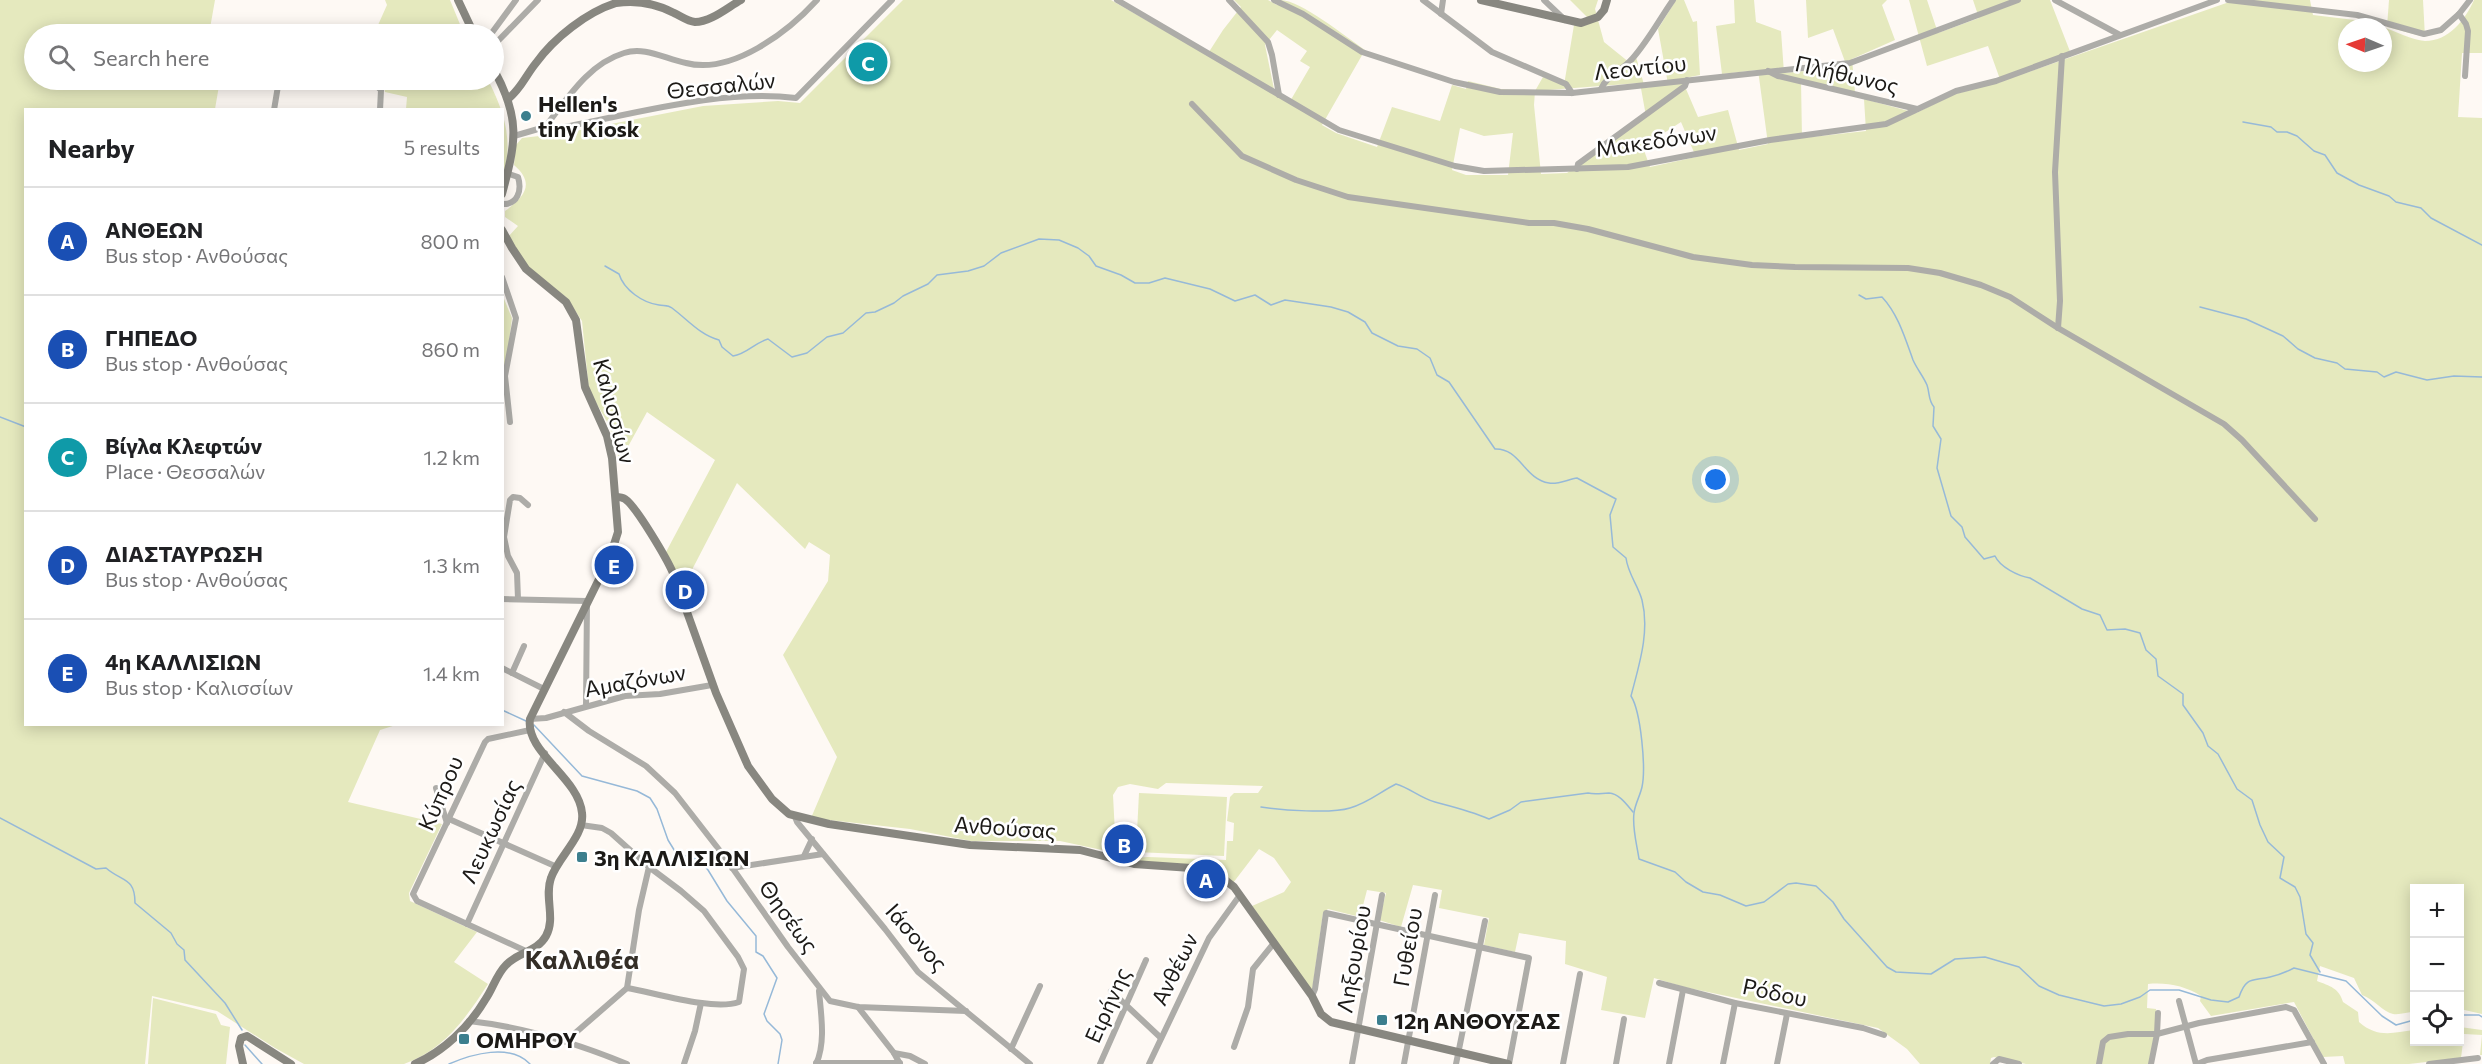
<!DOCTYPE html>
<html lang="en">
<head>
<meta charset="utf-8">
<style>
	:root { --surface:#fff; --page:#f2f2f2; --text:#202124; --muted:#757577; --line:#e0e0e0; --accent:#1a73e8 }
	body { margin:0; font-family:Commissioner,sans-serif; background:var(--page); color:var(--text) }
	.controls { position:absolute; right:18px; bottom:18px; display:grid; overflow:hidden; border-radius:0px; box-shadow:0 3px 15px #0003 }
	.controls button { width:54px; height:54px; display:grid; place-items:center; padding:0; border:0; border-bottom:2px solid var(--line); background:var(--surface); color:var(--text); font:30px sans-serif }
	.compass { position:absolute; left:2338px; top:18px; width:54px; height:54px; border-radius:50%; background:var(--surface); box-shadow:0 3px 15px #0003; rotate:272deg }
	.you { position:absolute; left:1716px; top:480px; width:21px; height:21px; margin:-15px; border:4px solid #fff; border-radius:50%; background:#1a73e8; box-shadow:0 0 0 9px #1a73e833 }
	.badge { display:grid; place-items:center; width:39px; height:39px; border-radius:50%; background:var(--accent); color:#fff; font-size:20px; font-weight:700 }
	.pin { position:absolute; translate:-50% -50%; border:3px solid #fff; box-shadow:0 2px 6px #0006 }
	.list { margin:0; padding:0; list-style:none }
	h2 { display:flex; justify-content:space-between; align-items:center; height:78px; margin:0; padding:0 24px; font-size:26px }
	h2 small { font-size:20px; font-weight:400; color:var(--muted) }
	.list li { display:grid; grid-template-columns:39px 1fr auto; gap:18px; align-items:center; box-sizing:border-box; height:108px; padding:0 24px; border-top:2px solid var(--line) }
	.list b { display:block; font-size:22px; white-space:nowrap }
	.list p { margin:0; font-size:20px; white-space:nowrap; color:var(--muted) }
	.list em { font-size:20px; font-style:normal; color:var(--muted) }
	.icon { flex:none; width:33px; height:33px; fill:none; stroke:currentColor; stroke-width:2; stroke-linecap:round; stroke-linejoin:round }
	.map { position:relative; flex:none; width:2482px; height:1064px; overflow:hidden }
	.search { position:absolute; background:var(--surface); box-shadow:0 3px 15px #0003; left:24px; top:24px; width:480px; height:66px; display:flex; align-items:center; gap:15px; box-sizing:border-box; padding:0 21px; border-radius:33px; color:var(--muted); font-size:22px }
	.panel { position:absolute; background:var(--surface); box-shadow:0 3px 15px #0003; left:24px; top:108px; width:480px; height:618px; border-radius:0px }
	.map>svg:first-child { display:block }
	.green { fill:#e5e9be; fill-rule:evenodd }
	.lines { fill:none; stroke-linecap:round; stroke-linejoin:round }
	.stream { stroke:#96b9d8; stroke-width:1.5 }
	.street { stroke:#adaca8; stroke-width:6 }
	.secondary { stroke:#888780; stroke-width:8 }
	.poi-dot { fill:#3c7f8e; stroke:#fff; stroke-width:2 }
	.labels { text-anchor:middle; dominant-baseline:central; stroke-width:5; stroke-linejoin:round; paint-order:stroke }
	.street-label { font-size:22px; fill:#1c1a17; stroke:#fff }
	.poi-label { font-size:22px; font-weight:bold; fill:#1c1a17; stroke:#fff; text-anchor:start }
	.quarter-label { font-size:26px; font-weight:bold; fill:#342e27; stroke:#fff }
</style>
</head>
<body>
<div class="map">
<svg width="2482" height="1064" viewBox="0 0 2482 1064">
	<rect width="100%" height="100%" fill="#fef9f4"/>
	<g class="green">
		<path d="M0 0H215L209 34H34V80H220L215 109 26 110V724L396 725 380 730 348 802 442 824 409 893 410 901 477 932 454 962 488 984C466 1018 444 1050 404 1064H304L275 1048 217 1011 152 996 145 1064H0Z"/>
		<polygon points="385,0 450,0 464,34 374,34 387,5"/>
		<path d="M903 0H1111L1207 55 1223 30 1241 7 1234 0H1268L1277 5 1280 0C1301 0 1346 37 1365 50L1322 125 1336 133 1377 147 1392 107 1440 121 1452 85 1466 89 1468 81 1501 89 1535 91 1543 77 1564 85 1575 19 1590 20 1570 0H1598L1595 9 1604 42 1630 63 1636 57 1645 88 1668 84 1658 29 1676 0H1684L1693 22 1697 21 1700 75 1685 78 1686 89 1698 117 1728 110 1739 150 1768 144 1758 70 1722 74 1716 26 1735 23 1734 0H1754L1756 22 1781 31 1784 73 1847 67 1833 29 1808 38 1806 0H1887L1882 5 1895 40 1852 59 1855 92 1801 81 1802 138 1866 131 1864 99 1916 113 1955 94 2001 82 1988 46 1927 66 1909 0H1927L1938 33 1979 18 1973 0H2050L2071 54 2023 74 2235 0H2310L2313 15 2363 21 2382 27H2347V63H2383V27C2395 31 2412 40 2425 41 2449 41 2465 20 2474 0H2482V53H2462L2458 117 2482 118V1014L2460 1009V888H2414V1012C2408 1012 2400 1015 2393 1014 2383 1012 2374 999 2362 995L2354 978 2320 966 2317 981C2330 986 2339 988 2343 1002L2358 1012 2359 1022C2377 1038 2392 1033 2414 1030V1042H2460V1027L2482 1030V1055H2480L2482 1035 2464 1034 2461 1058 2409 1064H2345L2343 1056 2323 1057 2294 1002 2211 1016 2200 1001 2201 996C2186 986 2166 982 2148 984L2147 1008 2156 1009 2155 1031 2149 1064H2026L1994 1057 1991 1058 1990 1064H1920L1907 1049 1878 1028 1684 987 1654 978 1645 1018 1601 1010 1607 977 1565 964 1566 941 1519 933 1515 952 1484 945 1489 918 1439 908 1442 890 1413 885 1401 927 1379 920 1386 893 1367 890 1360 917 1328 909 1323 913 1312 991 1252 906 1284 892 1291 882 1274 858 1259 849 1233 883 1222 874 1136 860V858L1148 857 1226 860 1227 841H1233L1234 823 1227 821 1230 797 1234 793H1258L1263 786 1166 783 1158 789 1130 784 1118 787 1113 795 1116 853 1060 841H971L910 829 811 818 837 757 783 655 828 581 830 555 809 542 805 549 737 483 681 591 666 552 715 460 647 412 619 463 617 447 610 427 589 390 582 321 566 297 530 270 508 237 518 226 505 217V211C524 197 536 184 514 165L516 145 522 138 565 133 703 106 778 101 800 103ZM1277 30 1307 51 1300 61 1310 67 1289 103 1275 94 1265 45ZM1640 83 1646 116 1567 173 1541 174 1534 105 1535 91ZM1681 122 1696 157 1650 167 1641 142 1664 133ZM1460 128 1484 136 1513 133 1508 175H1466L1452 170Z"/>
		<polygon points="2389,0 2423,0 2425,37 2387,27"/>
		<path d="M383 80H488C506 115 513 141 503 180L502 110 406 109 407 97 385 92Z"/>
		<polygon points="502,294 512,318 503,389 502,389"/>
		<polygon points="1139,793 1227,797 1224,856 1136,852"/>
		<polygon points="153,998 216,1014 221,1025 230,1027 226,1064 148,1064"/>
	</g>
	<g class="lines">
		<g class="stream">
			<polyline points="2243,122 2271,127 2277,132 2287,132 2297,136 2314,151 2325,155 2337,173 2359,185 2389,196 2396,202 2421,208 2431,218 2482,245"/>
			<path d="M605 266 619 274C624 290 643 303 659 305 664 306 668 305 672 308 688 320 700 335 719 340L722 347 733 356C747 354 754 343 768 339L792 357 807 353 827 337 843 333 866 313 875 312 894 303 903 296 928 284 937 275 968 271 984 266 1001 253 1039 239 1059 240 1078 248 1089 256 1096 266 1121 275 1135 283H1149L1165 278 1210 289 1235 301 1255 295 1271 305 1285 300 1331 307 1348 312 1365 322 1372 333 1398 346 1417 349 1430 358 1437 375 1449 382 1495 449C1520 448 1524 479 1549 483 1557 485 1569 479 1577 478L1616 499 1610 515 1613 547 1626 558C1628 574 1638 585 1642 600 1650 632 1639 665 1631 696 1641 712 1646 768 1642 787 1640 796 1635 804 1634 813 1632 828 1637 845 1639 859L1675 872 1686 882 1703 892 1720 895 1746 906 1764 902 1788 884 1796 883 1816 886 1833 902 1844 919 1887 967 1896 972 1931 974 1955 959 1985 957 2019 967 2039 986 2059 995 2104 1006 2121 1004 2140 997 2150 990H2179L2211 1000 2228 1002 2239 997C2246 976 2253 981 2270 977 2279 975 2286 972 2294 968L2346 981 2382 1016 2396 1025 2414 1020"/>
			<path d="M1859 295 1866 299 1882 297C1898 314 1905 338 1913 360 1917 369 1923 376 1927 385 1930 394 1928 400 1934 407L1933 426 1941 439 1937 468 1951 516 1962 527 1965 537 1984 559 1995 556C2000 567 2018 576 2030 578L2082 609 2100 615 2107 630 2125 629 2140 633 2146 650 2156 659 2158 676 2183 694V705L2203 733 2208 746 2218 754 2237 789 2252 800 2260 825 2268 842 2284 857 2280 878 2295 887 2300 897 2306 934 2313 943 2310 955 2320 972"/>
			<polyline points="2200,307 2246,319 2283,336 2298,349 2315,358 2337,363 2345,369 2377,372 2384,377 2396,372 2427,380 2454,376 2482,377"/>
			<polyline points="0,417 26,427"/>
			<polyline points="502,710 526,721"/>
			<polyline points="534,725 582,776 637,791 650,798 657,809 668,840 676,853 699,860 708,870 727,901 756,936 756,952 763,956 777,978 764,1014 767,1021 780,1034 782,1040 778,1064"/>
			<path d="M1261 807C1282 810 1331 814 1350 808 1368 803 1380 792 1396 784 1410 788 1420 798 1435 802 1454 807 1471 811 1489 819L1510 810 1521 802 1588 793C1596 795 1602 793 1609 793 1620 794 1627 805 1633 812"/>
			<path d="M0 818 96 869 106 868C122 882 135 877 135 903L171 933 177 944 184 950 185 960 225 1003 242 1030"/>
			<polyline points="2460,1015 2479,1015 2482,1017"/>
			<polyline points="245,1045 262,1064"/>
			<path d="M449 1064C472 1054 510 1043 530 1064"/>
		</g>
		<g class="street">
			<polyline points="1117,0 1339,130 1455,166 1484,171 1628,167 1770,140 1886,124 1956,91 1996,81 2217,0"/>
			<polyline points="1229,0 1268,42 1272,55 1279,95"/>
			<polyline points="1274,0 1303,14 1362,52 1454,82 1500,92 1572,93 1850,63 2018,0"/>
			<polyline points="1423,0 1492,52 1566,84 1572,93"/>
			<polyline points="1544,0 1565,20"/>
			<polyline points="2055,0 2120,35"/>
			<polyline points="2228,0 2357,15 2424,34 2441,30 2459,14 2470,0"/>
			<polyline points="1441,14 1443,0"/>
			<polyline points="2459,14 2466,24 2468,31 2465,76"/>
			<polyline points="491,34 516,0"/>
			<polyline points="494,45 538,0"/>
			<polyline points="1768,71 1778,76 1917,109"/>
			<polyline points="370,80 381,90 380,110"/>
			<path d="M1601 89C1607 75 1623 70 1632 59 1648 41 1659 20 1673 0"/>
			<polyline points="1192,104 1242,156 1296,180 1348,197 1529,223 1554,223 1588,229 1693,257 1752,265 1795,267 1908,268 1940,273 1981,285 2010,297 2058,328 2224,424 2242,440 2315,519"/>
			<polyline points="274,110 279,80"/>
			<path d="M545 127C567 99 588 64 624 53 645 46 665 59 686 63 732 75 788 32 817 0"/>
			<path d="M514 136 545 127H565C638 113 722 89 796 98L892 0"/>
			<polyline points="1577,169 1578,164 1685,86 1687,80"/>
			<path d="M502 204C518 205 522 190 518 177L509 174"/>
			<polyline points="502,277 516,318 505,376 510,422"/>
			<polyline points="2058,328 2060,301 2055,172 2062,56"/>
			<polyline points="502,599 587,601 586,706"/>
			<polyline points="518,599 517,573 508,556 504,537 510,500 513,497 520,498 528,505"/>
			<polyline points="502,668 544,689"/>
			<polyline points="512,673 524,646"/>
			<polyline points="564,712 589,731 646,766 675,793 724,856 788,947 830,1001 858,1007 966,1011"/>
			<polyline points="530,719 546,718 625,696 660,694 712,685"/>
			<polyline points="436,788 447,823"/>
			<polyline points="795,817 797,822 885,929 918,972 1030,1064"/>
			<polyline points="449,819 557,867"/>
			<path d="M581 825 602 828 611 833 649 867 681 891 704 911 738 957 744 969 739 1002C713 1011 656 993 627 988"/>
			<polyline points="804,856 812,839"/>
			<polyline points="732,868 823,854"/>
			<polyline points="467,924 545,753"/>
			<polyline points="528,952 417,901 413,894 485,742 488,739 530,730"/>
			<polyline points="1659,983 1735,1003 1863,1028 1884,1035"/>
			<polyline points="1111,991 1161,1038"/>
			<polyline points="1312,996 1315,989 1326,913 1529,958 1509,1064"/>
			<polyline points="2179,1001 2196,1064"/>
			<polyline points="858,1007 894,1053 900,1064"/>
			<path d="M469 1021C524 1027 576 1043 627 1064"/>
			<polyline points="566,1041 627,988 639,910 649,867"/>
			<polyline points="1234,1047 1248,1007 1253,969 1274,943"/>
			<polyline points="1011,1049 1040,986"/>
			<polyline points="894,1053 910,1056 925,1064"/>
			<polyline points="816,1063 900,1063"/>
			<polyline points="684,1064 695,1031 701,1003"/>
			<path d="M816 1064C826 1043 821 1014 819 991"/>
			<polyline points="1100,1064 1146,960"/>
			<polyline points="1149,1064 1209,938 1240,895"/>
			<polyline points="1352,1064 1382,895"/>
			<polyline points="1404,1064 1435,895"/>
			<polyline points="1456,1064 1485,921"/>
			<polyline points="1563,1064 1580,974"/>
			<polyline points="1616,1064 1624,1019"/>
			<polyline points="1669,1064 1683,990"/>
			<polyline points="1723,1064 1735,1003"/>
			<polyline points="1777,1064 1787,1014"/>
			<polyline points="1993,1064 1999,1059 2019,1064"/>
			<polyline points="2099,1064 2103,1042 2109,1037 2128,1034 2157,1034 2199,1023 2286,1007 2294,1010 2324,1064"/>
			<polyline points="2151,1064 2157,1034 2158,1013"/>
			<polyline points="2197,1064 2207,1060 2312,1042"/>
			<polyline points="2429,1064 2478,1058"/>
		</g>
		<g class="secondary">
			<polyline points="458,0 474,34"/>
			<polyline points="1481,0 1581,23 1598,17 1604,10 1607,0"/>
			<path d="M494 70C521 119 516 142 502 194"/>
			<path d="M508 99C521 89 526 75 536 63 554 38 587 12 616 3 636 0 657 4 674 13 681 16 687 21 695 22 711 22 728 7 741 0"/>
			<path d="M616 497C619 497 622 497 625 499 636 506 667 559 673 573L716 693 748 766 772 799 789 814 829 824 970 845 1080 850 1134 864 1191 868 1216 873 1234 887 1312 996 1321 1014 1331 1022 1508 1064"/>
			<polyline points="243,1064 239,1046 241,1038 247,1036 291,1064"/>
			<path d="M415 1064C444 1051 469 1027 485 1000 493 989 496 975 506 965 518 952 537 952 546 936 556 918 544 897 551 878 558 857 585 836 582 813 579 778 525 752 530 719L610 557 618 532 612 458 607 436 585 387 576 320 566 302 526 269 512 248 502 230"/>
		</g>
	</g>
	<g class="poi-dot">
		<circle cx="526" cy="116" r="6"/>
		<rect x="576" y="851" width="12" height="12" rx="3"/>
		<rect x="1376" y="1014" width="12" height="12" rx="3"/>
		<rect x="458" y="1033" width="12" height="12" rx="3"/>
	</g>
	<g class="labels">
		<g class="street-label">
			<text transform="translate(1640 67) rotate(-6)">Λεοντίου</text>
			<text transform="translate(1847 74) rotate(13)">Πλήθωνος</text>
			<text transform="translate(721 85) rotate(-6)">Θεσσαλών</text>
			<text transform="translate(1656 140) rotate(-8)">Μακεδόνων</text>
			<text transform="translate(615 411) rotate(75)">Καλισσίων</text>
			<text transform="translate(635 680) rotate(-10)">Αμαζόνων</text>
			<text transform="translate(440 793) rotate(-66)">Κύπρου</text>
			<text transform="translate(1005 827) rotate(4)">Ανθούσας</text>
			<text transform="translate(490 831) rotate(-65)">Λευκωσίας</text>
			<text transform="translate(789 916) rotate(54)">Θησέως</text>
			<text transform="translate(917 937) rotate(49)">Ιάσονος</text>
			<text transform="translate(1407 947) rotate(-80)">Γυθείου</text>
			<text transform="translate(1353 959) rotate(-80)">Ληξουρίου</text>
			<text transform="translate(1174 969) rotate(-64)">Ανθέων</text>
			<text transform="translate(1775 992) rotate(12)">Ρόδου</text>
			<text transform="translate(1107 1005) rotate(-66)">Ειρήνης</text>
		</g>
		<g class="poi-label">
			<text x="538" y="103">Hellen's<tspan x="538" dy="25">tiny Kiosk</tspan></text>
			<text x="594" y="857">3η ΚΑΛΛΙΣΙΩΝ</text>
			<text x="1394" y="1020">12η ΑΝΘΟΥΣΑΣ</text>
			<text x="476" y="1039">ΟΜΗΡΟΥ</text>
		</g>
		<g class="quarter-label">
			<text x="582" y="958">Καλλιθέα</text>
		</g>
	</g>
</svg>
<div class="controls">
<button>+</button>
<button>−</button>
<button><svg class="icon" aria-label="locate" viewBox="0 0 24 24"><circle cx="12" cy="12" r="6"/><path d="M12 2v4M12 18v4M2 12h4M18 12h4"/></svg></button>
</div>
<svg class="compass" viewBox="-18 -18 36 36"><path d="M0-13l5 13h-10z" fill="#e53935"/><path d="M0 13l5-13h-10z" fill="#757577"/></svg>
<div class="you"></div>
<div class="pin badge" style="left:1206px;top:879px;background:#1a4fb4">A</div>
<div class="pin badge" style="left:1124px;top:844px;background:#1a4fb4">B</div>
<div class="pin badge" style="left:868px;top:62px;background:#0f9aa8">C</div>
<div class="pin badge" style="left:685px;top:590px;background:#1a4fb4">D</div>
<div class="pin badge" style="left:614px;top:565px;background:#1a4fb4">E</div>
<div class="search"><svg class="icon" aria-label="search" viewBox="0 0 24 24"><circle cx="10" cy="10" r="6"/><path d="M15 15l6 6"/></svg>Search here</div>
<section class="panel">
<h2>Nearby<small>5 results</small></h2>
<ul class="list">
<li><span class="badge" style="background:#1a4fb4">A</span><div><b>ΑΝΘΕΩΝ</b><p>Bus stop · Ανθούσας</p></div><em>800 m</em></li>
<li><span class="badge" style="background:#1a4fb4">B</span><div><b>ΓΗΠΕΔΟ</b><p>Bus stop · Ανθούσας</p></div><em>860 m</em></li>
<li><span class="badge" style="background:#0f9aa8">C</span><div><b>Βίγλα Κλεφτών</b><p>Place · Θεσσαλών</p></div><em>1.2 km</em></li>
<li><span class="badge" style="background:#1a4fb4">D</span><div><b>ΔΙΑΣΤΑΥΡΩΣΗ</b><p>Bus stop · Ανθούσας</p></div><em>1.3 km</em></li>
<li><span class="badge" style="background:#1a4fb4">E</span><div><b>4η ΚΑΛΛΙΣΙΩΝ</b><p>Bus stop · Καλισσίων</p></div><em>1.4 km</em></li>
</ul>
</section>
</div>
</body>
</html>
